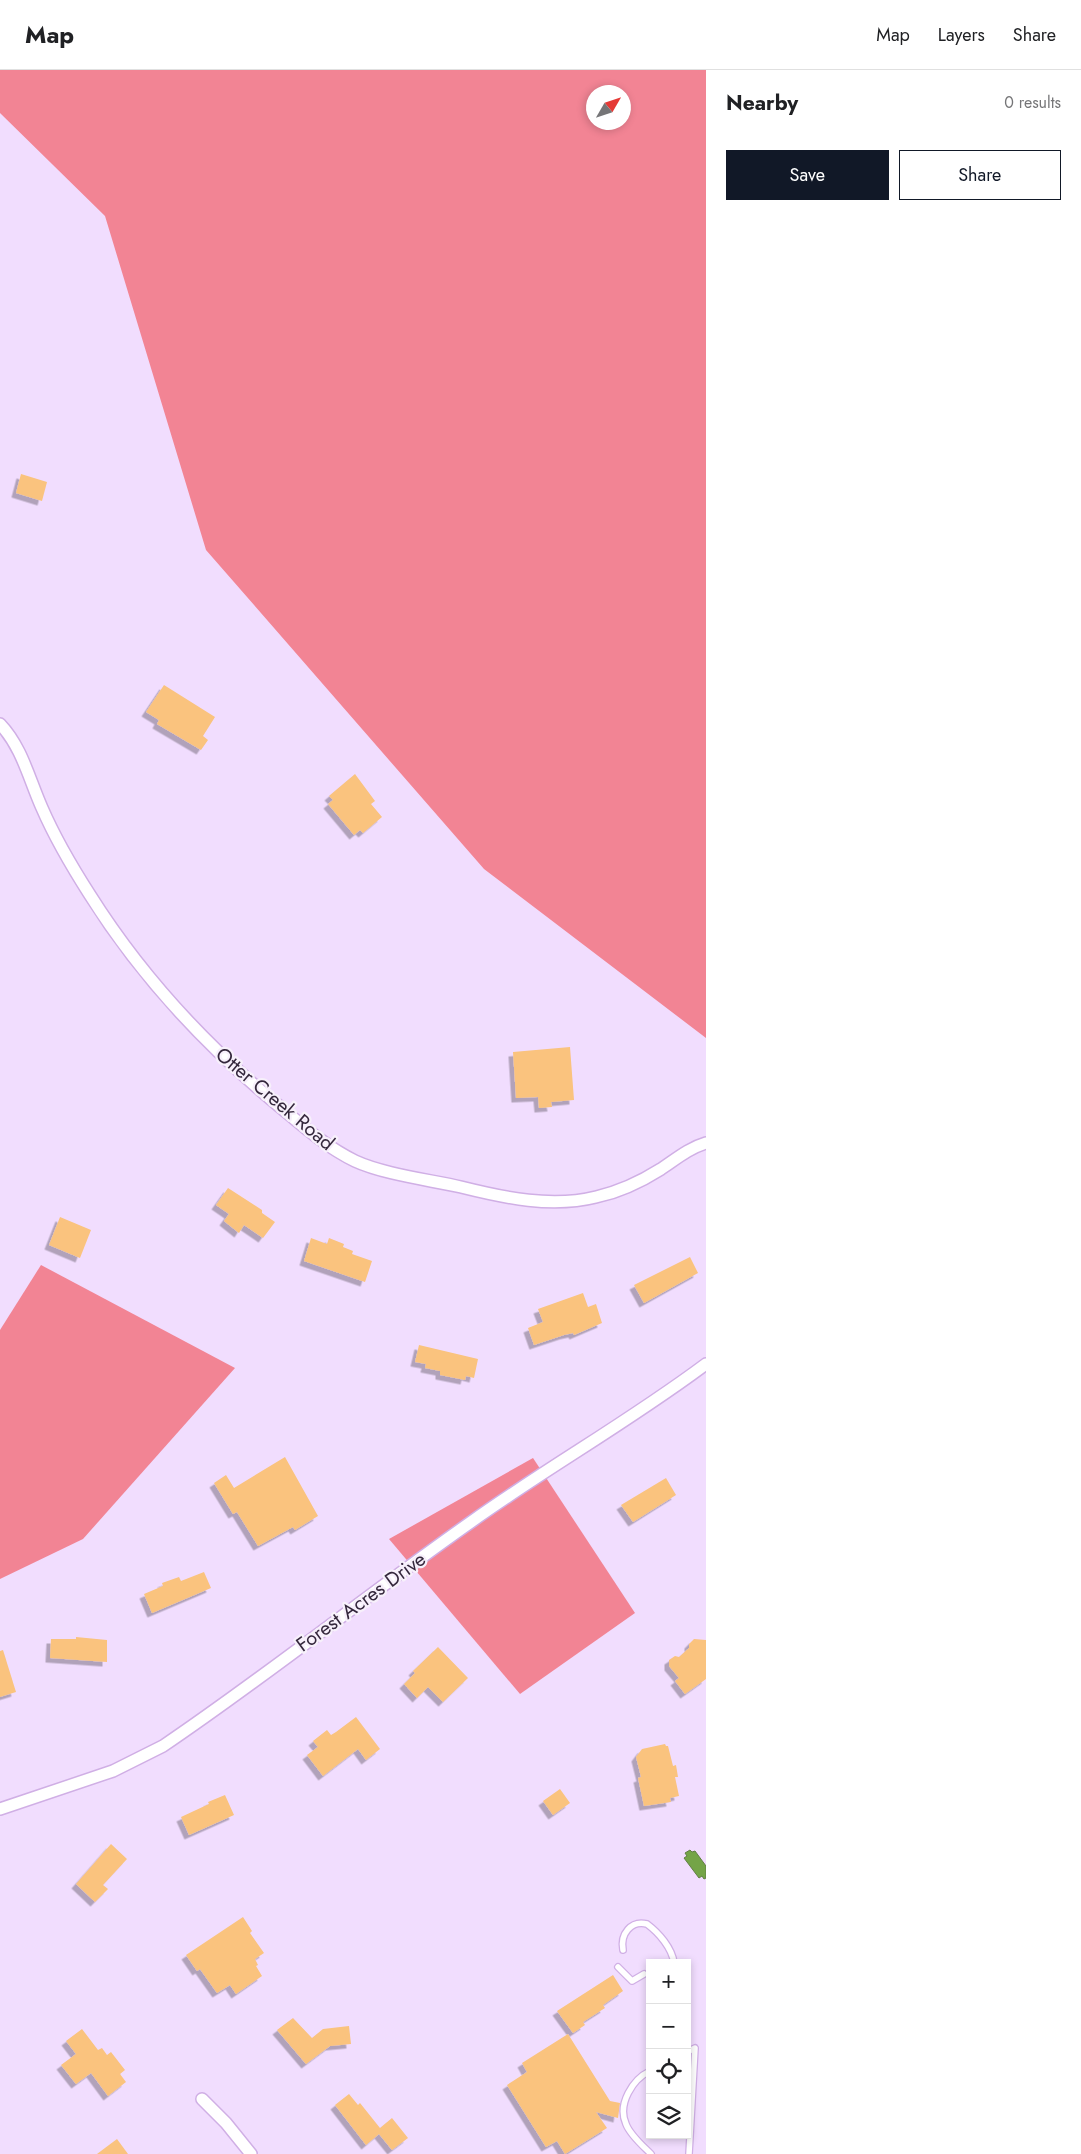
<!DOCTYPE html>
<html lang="en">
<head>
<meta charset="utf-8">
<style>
	:root { --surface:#fff; --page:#f6f6f6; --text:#202124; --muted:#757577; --line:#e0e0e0; --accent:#111827 }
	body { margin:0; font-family:Jost,sans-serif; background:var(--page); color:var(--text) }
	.controls { position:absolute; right:15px; bottom:15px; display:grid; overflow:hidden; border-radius:0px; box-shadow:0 2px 8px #0003 }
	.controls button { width:45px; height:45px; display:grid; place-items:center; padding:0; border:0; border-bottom:1px solid var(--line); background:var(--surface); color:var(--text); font:25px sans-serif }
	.compass { position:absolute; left:586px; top:15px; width:45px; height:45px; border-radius:50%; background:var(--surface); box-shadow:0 2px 8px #0003; rotate:51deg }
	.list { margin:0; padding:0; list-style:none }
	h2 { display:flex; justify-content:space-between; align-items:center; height:65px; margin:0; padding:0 20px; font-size:21px }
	h2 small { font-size:16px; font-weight:400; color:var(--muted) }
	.actions { display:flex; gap:10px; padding:15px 20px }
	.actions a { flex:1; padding:11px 0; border:1px solid var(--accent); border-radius:0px; text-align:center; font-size:18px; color:var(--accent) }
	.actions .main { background:var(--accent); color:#fff }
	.icon { flex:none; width:28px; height:28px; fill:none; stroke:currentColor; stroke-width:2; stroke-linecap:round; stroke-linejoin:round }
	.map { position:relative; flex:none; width:706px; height:2084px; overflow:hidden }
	header { display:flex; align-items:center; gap:30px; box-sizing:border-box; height:70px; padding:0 25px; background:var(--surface); border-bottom:1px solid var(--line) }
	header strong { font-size:24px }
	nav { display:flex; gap:28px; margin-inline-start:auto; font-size:18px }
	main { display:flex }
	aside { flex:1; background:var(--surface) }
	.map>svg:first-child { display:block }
	.forest { fill:#f28494; fill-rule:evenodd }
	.water { fill:#74a447; stroke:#617e44 }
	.building { fill:#fac37e; filter:url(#shadow) }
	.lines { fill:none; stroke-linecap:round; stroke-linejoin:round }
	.service-casing { stroke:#d0afe5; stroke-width:8 }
	.minor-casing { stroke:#d0afe5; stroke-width:14 }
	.service { stroke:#fff; stroke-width:5.5 }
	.minor { stroke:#fff; stroke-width:11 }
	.labels { text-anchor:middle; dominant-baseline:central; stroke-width:4.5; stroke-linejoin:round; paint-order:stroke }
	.street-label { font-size:20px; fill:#34273c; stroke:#f7f0fb }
</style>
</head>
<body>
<header>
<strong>Map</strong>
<nav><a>Map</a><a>Layers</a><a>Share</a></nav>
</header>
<main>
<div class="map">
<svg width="706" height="2084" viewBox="0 0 706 2084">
	<defs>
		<filter id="shadow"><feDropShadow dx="-4.5" dy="4.5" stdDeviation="0" flood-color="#0004"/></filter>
	</defs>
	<rect width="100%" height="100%" fill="#f1ddfe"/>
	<g class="forest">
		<path d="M0 0H706V968L484 799 206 480 105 146 0 43ZM594 22H624V52H594Z"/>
		<polygon points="41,1195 235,1298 83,1469 0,1509 0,1260"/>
		<polygon points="533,1388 635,1543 520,1624 389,1469"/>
	</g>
	<polygon class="water" points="690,1780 692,1782 695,1781 706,1796 706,1808 704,1809 702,1806 699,1808 684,1788 687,1786 685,1783"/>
	<g class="building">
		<polygon points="21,404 47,412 42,431 16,423"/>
		<polygon points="164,615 215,647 203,666 208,670 201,680 157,654 159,650 146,642"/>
		<polygon points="355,704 375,731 371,734 382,747 363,763 360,760 354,765 328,734 333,730 329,726"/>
		<polygon points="570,977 574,1030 551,1032 552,1037 539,1038 538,1027 516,1028 513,982"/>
		<polygon points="228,1118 262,1140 262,1143 275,1152 263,1168 244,1155 239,1163 224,1151 229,1144 216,1135"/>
		<polygon points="60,1147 91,1160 80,1188 49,1175"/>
		<polygon points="311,1168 327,1174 329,1168 344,1174 343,1177 353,1181 352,1184 372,1191 365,1212 304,1191"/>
		<polygon points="690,1187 698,1203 644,1233 634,1215"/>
		<polygon points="583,1223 588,1237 596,1234 602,1253 574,1265 573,1263 564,1265 534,1275 528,1258 543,1252 538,1239"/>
		<polygon points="419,1275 478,1289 474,1308 466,1306 465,1310 440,1305 440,1301 425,1298 426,1294 415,1292"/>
		<polygon points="285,1387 318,1446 295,1460 293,1457 258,1476 237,1442 233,1444 214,1413 226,1405 234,1418"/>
		<polygon points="666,1408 676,1425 633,1452 621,1435"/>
		<polygon points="204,1502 211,1518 152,1543 144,1524 163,1516 162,1513 179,1507 181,1511"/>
		<polygon points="76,1567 107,1570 107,1592 50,1588 51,1569 76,1569"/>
		<polygon points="694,1569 706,1570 706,1609 685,1624 675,1611 679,1608 669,1596 669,1590 675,1586 679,1587 689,1578 689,1574"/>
		<polygon points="438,1577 468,1608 443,1632 428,1617 417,1628 404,1614 415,1603 413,1601"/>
		<polygon points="3,1580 16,1622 0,1627 0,1581"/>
		<polygon points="356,1647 380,1679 366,1690 358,1679 323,1706 307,1685 318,1677 313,1671 327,1660 331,1665 336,1662"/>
		<polygon points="665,1674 666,1676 668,1676 673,1696 676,1695 678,1707 675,1707 679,1726 670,1728 671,1732 644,1736 638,1708 641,1707 636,1687 642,1679"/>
		<polygon points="560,1719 570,1733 553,1745 543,1731"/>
		<polygon points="225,1725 234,1745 189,1765 181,1747 209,1734 208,1732"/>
		<polygon points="111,1774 127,1789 103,1815 108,1819 95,1832 76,1814"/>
		<polygon points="243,1847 252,1861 250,1863 264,1883 255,1889 258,1895 256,1896 262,1906 236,1924 230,1915 217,1923 200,1899 197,1901 186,1885"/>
		<polygon points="613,1905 623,1921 603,1935 605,1938 583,1952 585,1955 573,1963 557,1941"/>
		<polygon points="293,1948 312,1968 323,1959 349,1956 351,1974 330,1976 306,1994 277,1960"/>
		<polygon points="82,1959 98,1980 102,1978 107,1985 111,1982 125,2000 120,2004 126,2012 108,2026 91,2003 76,2014 61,1995 76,1984 66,1971"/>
		<polygon points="568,1964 610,2031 620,2033 618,2048 596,2042 607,2058 565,2084 557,2071 546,2077 507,2015 527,2002 522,1993"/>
		<polygon points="349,2024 358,2035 360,2033 380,2058 392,2048 408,2068 392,2080 379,2064 366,2075 335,2035"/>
		<polygon points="117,2069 128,2084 97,2084"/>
	</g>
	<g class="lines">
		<g class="service-casing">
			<g id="service">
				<path d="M623 1880C620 1864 631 1850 647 1854 659 1863 672 1878 674 1893"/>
				<polyline points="618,1897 632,1911 644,1904"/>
				<polyline points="687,1982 695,1978 689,2084"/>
				<path d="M650 2001C633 2009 617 2034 626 2054 630 2065 643 2076 651 2084"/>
			</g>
		</g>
		<g class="minor-casing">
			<g id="minor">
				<path d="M0 654C22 677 29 709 42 738 55 768 72 797 90 825 141 906 205 975 279 1036 303 1056 326 1077 355 1091 383 1104 430 1110 461 1117 505 1128 552 1138 596 1127 619 1122 642 1111 661 1099 676 1089 689 1078 706 1073"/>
				<path d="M0 1739 113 1701 163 1676C268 1605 367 1525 471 1452 548 1397 630 1351 706 1294"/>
				<polyline points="202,2029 226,2053 251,2084"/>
			</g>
		</g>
		<use href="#service" class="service"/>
		<use href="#minor" class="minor"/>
	</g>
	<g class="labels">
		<g class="street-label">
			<text transform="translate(275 1029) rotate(40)">Otter Creek Road</text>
			<text transform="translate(361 1532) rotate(-36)">Forest Acres Drive</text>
		</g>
	</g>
</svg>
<div class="controls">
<button>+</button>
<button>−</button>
<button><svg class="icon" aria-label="locate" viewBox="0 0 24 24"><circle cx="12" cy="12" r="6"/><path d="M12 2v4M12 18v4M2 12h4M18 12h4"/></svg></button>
<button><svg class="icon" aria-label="layers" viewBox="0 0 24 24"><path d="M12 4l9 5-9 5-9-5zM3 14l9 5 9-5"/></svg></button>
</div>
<svg class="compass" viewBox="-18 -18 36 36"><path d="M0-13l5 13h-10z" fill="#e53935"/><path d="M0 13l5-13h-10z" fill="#757577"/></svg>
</div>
<aside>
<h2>Nearby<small>0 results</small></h2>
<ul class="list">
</ul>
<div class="actions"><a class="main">Save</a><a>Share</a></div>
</aside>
</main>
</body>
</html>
